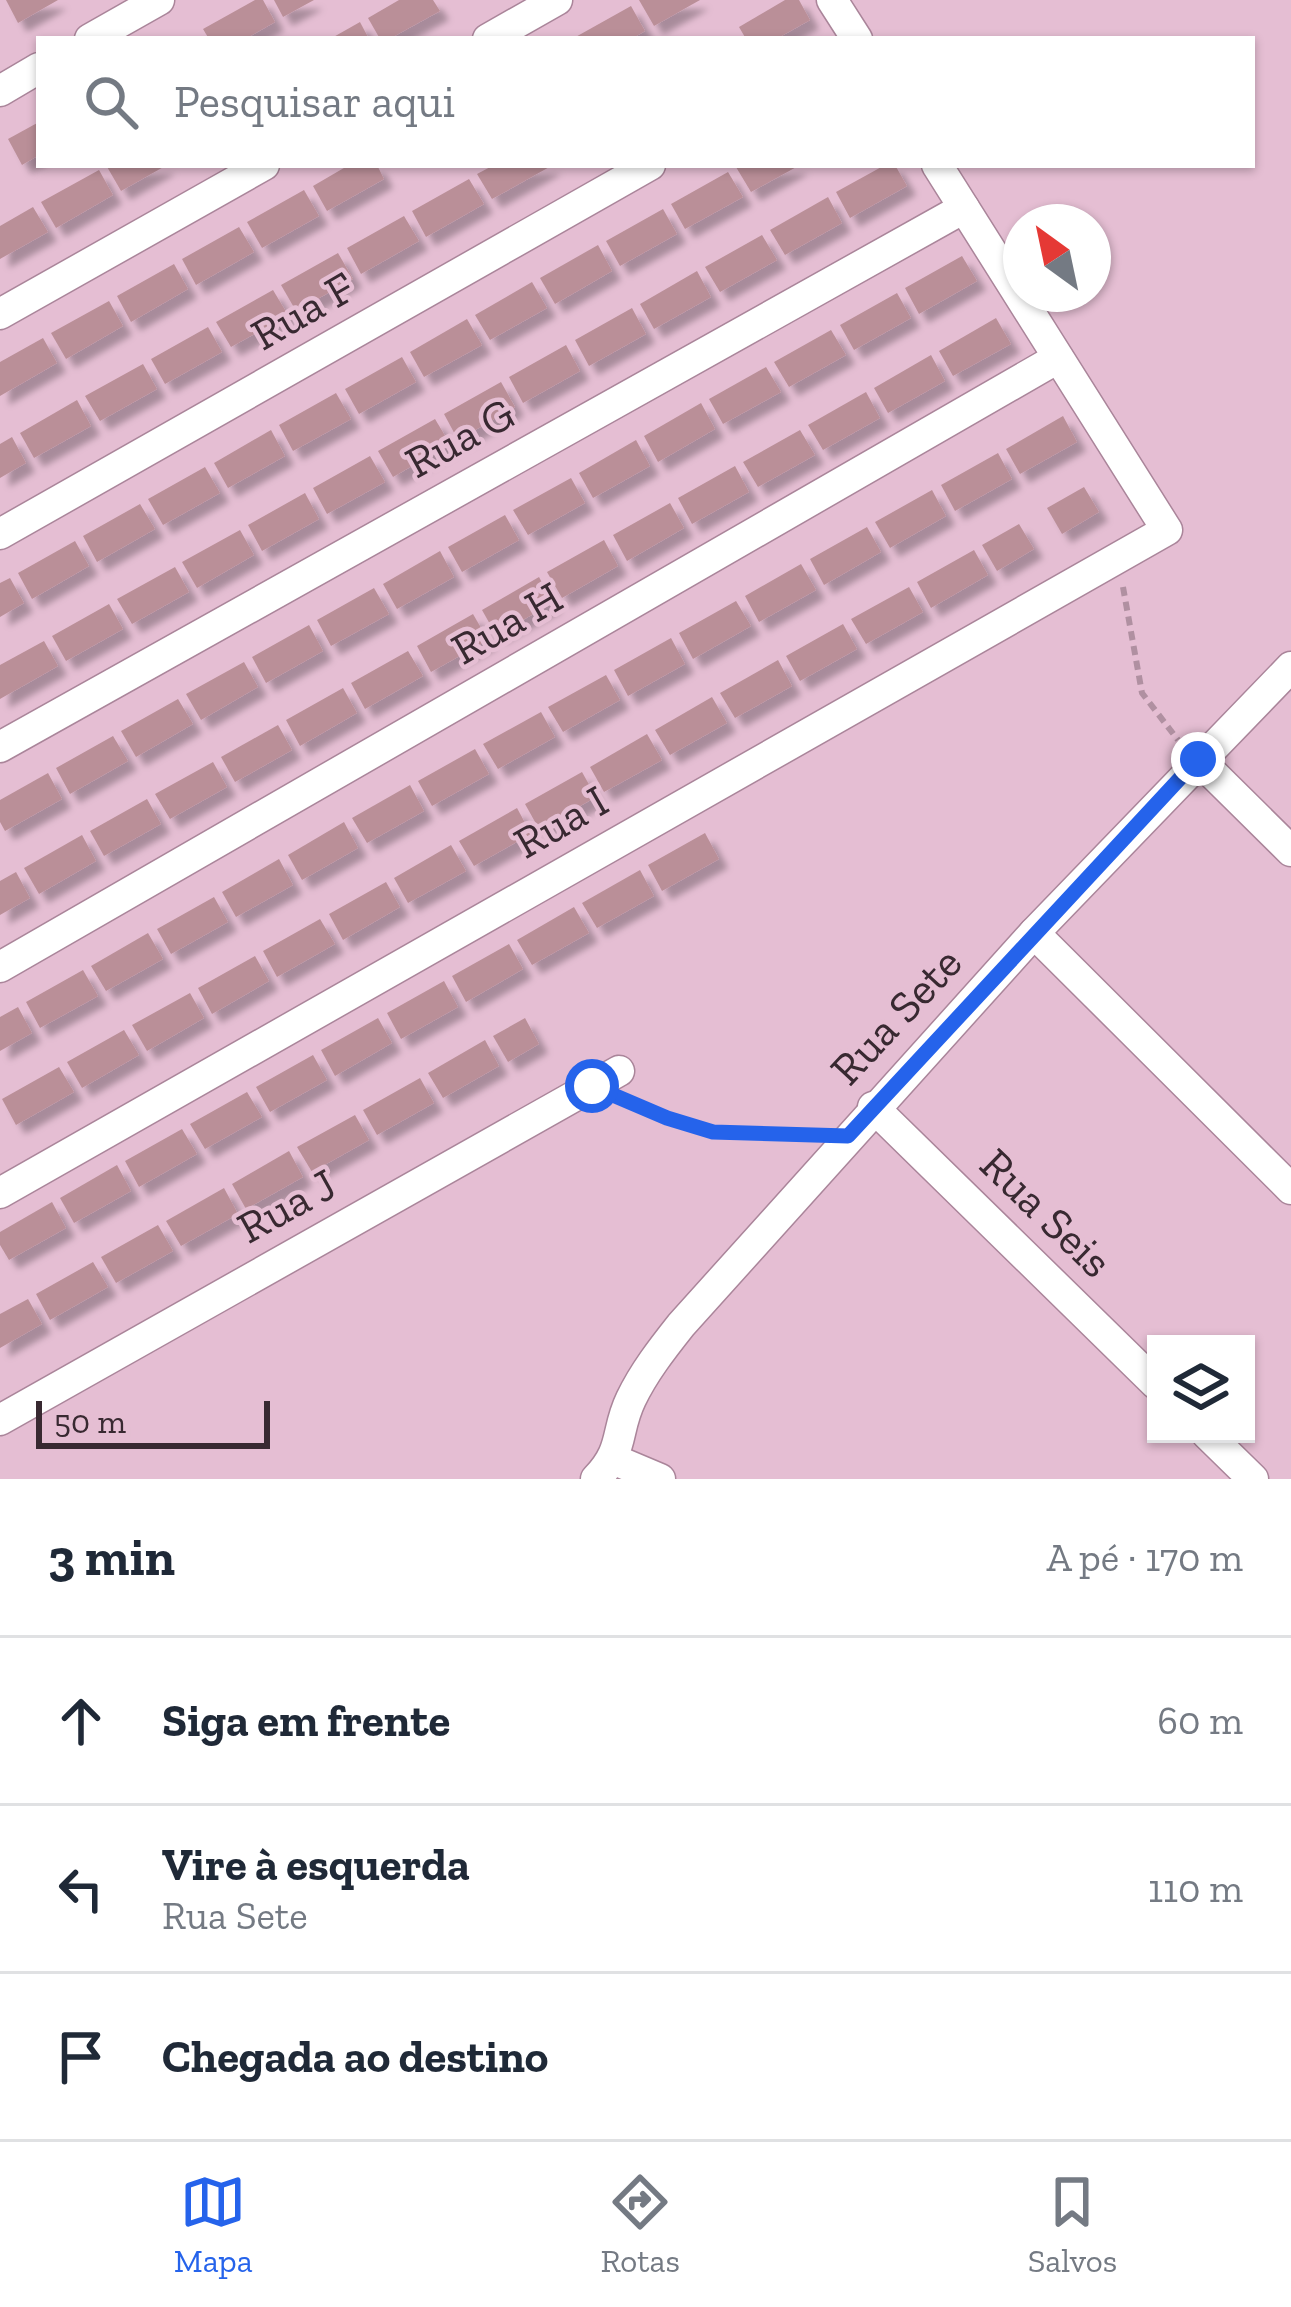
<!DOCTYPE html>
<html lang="pt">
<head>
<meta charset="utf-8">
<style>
	:root { --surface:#fff; --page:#f6f6f7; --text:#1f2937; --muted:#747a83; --line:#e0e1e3; --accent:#2563eb }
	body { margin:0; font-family:"Zilla Slab",serif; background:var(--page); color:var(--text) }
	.controls { position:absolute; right:36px; bottom:36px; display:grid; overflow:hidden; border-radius:0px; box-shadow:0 3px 9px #0004 }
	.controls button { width:108px; height:108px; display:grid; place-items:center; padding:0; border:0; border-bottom:3px solid var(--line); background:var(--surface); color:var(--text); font:60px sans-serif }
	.compass { position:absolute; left:1003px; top:204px; width:108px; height:108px; border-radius:50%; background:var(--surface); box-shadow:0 3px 9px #0004; rotate:327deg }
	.scale { position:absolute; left:36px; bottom:30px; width:234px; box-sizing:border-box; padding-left:12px; border:6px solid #382931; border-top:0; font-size:33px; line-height:42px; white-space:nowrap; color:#382931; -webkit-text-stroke:9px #e5bed3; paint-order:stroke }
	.stop { position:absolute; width:36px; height:36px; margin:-27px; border:9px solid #2563eb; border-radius:50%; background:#fff }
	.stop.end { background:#2563eb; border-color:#fff; box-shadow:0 3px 12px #0008 }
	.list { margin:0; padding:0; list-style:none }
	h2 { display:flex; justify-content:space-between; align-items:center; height:156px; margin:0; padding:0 48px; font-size:51px }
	h2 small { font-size:39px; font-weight:400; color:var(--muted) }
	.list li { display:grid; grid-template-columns:78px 1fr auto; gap:36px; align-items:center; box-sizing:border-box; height:168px; padding:0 48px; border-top:3px solid var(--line) }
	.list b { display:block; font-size:45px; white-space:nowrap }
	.list p { margin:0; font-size:39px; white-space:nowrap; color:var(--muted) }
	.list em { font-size:39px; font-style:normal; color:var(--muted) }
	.icon { flex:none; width:66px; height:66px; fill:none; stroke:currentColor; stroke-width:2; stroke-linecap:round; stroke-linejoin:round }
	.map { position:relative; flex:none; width:1291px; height:1479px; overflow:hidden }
	.search { position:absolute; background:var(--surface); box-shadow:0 3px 9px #0004; left:36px; right:36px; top:36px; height:132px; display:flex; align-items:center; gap:30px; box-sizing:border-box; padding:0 42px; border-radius:0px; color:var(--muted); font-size:45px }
	.sheet { height:660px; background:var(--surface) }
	nav { display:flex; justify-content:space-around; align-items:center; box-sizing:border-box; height:168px; border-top:3px solid var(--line); background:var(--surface); font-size:33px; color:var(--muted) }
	nav a { display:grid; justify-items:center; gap:6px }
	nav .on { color:var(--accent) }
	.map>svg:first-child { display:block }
	.building { fill:#ba8f98; filter:url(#shadow) }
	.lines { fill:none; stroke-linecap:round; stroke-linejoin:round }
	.minor-casing { stroke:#aa859a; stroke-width:33 }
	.path { stroke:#b090a1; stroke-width:6; stroke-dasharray:9 6; stroke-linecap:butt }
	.minor { stroke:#fff; stroke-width:30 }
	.route { stroke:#2563eb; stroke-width:15 }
	.labels { text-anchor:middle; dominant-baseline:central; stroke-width:9; stroke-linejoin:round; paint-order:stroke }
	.street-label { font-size:45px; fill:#382931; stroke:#e5bed3 }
</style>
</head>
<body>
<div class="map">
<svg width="1291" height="1479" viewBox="0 0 1291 1479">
	<defs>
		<filter id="shadow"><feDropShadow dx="9" dy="9" stdDeviation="3" flood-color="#0004"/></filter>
	</defs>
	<rect width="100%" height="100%" fill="#e5bed3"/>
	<g class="building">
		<polygon points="6,0 58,0 18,23"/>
		<polygon points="255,0 263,0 275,22 245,39 209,39 203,29"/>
		<polygon points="274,0 314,0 283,17"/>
		<polygon points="399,0 433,0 440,11 389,39 380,39 368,18"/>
		<polygon points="639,0 700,0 654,26"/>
		<polygon points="785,0 799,0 810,20 776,39 746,39 739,27"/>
		<polygon points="631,6 645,31 631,39 572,39"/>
		<polygon points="360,22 369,39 330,39"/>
		<polygon points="39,122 39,155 22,165 8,139"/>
		<polygon points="106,165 167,165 121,191"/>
		<polygon points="349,165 377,165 384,179 327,211 313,186"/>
		<polygon points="494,165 553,165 492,199 477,174"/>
		<polygon points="740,165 800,165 751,192 736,167"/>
		<polygon points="885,165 895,165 907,186 850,218 836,192"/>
		<polygon points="99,170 113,195 56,228 41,202"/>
		<polygon points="728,172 743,197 685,229 671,204"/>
		<polygon points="469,179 484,204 426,237 412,211"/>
		<polygon points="304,190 319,216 262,248 247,222"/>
		<polygon points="828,197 842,223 785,255 770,230"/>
		<polygon points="33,207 48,232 0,259 0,226"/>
		<polygon points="663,209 677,234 620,266 606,241"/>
		<polygon points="404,216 419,241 361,274 347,248"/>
		<polygon points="239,227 254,252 196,285 182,259"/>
		<polygon points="762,235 777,260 720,292 705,267"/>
		<polygon points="598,245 612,271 555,304 540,278"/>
		<polygon points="338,253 353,279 296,311 281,285"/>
		<polygon points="962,256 977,281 919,314 905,288"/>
		<polygon points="174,264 188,289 131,322 117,296"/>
		<polygon points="697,271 711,297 654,329 640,304"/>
		<polygon points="532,282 547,308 490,340 475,315"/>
		<polygon points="273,290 288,315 231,347 216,322"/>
		<polygon points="897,293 911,318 854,350 840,325"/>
		<polygon points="109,301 123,326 66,359 51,333"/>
		<polygon points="632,308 646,334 589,366 575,340"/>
		<polygon points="996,318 1011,344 953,376 939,351"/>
		<polygon points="467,319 482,345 424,377 410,352"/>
		<polygon points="208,327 222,352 165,384 151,359"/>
		<polygon points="831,330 846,355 789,387 774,362"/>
		<polygon points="43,338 57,363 0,396 0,362"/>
		<polygon points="566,345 580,371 523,403 509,377"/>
		<polygon points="931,355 945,381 888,413 874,388"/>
		<polygon points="402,357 416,382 359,414 345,389"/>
		<polygon points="143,364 157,389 100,421 85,396"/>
		<polygon points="766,367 781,392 723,424 709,399"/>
		<polygon points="501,382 515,407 458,440 444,414"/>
		<polygon points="866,392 880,418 823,450 808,425"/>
		<polygon points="336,393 351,419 293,451 279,425"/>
		<polygon points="77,400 91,426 34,458 20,433"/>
		<polygon points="701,403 715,429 658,462 644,436"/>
		<polygon points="1063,416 1077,442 1020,474 1006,449"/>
		<polygon points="435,419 450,444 393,477 378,451"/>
		<polygon points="271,430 285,456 228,488 214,463"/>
		<polygon points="800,430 815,455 758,487 743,462"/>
		<polygon points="12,437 26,463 0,478 0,444"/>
		<polygon points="636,440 650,466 593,498 579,473"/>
		<polygon points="998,453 1012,479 955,511 941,485"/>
		<polygon points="370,456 385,482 327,514 313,488"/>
		<polygon points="735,466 749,492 692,524 678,498"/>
		<polygon points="205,467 220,493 163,525 148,499"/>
		<polygon points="571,478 585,503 528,535 513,510"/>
		<polygon points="1084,487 1099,512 1062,534 1047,508"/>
		<polygon points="932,490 946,516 890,548 875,522"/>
		<polygon points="305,493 319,519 262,551 248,525"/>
		<polygon points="670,503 684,528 627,561 613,535"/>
		<polygon points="140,504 155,529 97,562 83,536"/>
		<polygon points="505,515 519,540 462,572 448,547"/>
		<polygon points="1019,524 1034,549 997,571 982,545"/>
		<polygon points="867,527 881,552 824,585 810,559"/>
		<polygon points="240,530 254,555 197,588 182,562"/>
		<polygon points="604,540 618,566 562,598 547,572"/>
		<polygon points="75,541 89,566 32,599 18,573"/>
		<polygon points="974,550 988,575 931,608 917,582"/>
		<polygon points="440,551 454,577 397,609 383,584"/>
		<polygon points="801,564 816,590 759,622 745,596"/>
		<polygon points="175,567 189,592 132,624 117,599"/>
		<polygon points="539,577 553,603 496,635 482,610"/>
		<polygon points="10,578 24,603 0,617 0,583"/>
		<polygon points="909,587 923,612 866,644 851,619"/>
		<polygon points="374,588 389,614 331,646 317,620"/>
		<polygon points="736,601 751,626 693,659 679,633"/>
		<polygon points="109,604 123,629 66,661 52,636"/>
		<polygon points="473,614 488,640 431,672 417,646"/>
		<polygon points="843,624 857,649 800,681 786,656"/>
		<polygon points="309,625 323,651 266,683 252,657"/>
		<polygon points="671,638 685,664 628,696 614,670"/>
		<polygon points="44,641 58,666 0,699 0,665"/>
		<polygon points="408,651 423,676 365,709 351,683"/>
		<polygon points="778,660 792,686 735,718 720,693"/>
		<polygon points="244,662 258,687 201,720 186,694"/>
		<polygon points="606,675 620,700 563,732 548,707"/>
		<polygon points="343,688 357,713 300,746 286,720"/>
		<polygon points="712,697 727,723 670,755 655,730"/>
		<polygon points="178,699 193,724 136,757 121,731"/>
		<polygon points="541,712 555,737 498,769 483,744"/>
		<polygon points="278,725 292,750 235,782 221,757"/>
		<polygon points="647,734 662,760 604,792 590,767"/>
		<polygon points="113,736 128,761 70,794 56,768"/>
		<polygon points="475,749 489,774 432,806 418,781"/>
		<polygon points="213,762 227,787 170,819 155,794"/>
		<polygon points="582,772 596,797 539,829 525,804"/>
		<polygon points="48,773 62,799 5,831 0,822 0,800"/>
		<polygon points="410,785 424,811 367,843 352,818"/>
		<polygon points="147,799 161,824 104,856 90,831"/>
		<polygon points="517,808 531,834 474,866 459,841"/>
		<polygon points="344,822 358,848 302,880 288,855"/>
		<polygon points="705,833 719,859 662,891 648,865"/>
		<polygon points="82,835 96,861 39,894 24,868"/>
		<polygon points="451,845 466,871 408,903 394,878"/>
		<polygon points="279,859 293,885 236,917 222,892"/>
		<polygon points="640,870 654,896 597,928 582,903"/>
		<polygon points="16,872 30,898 0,915 0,881"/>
		<polygon points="386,882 400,907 343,940 329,914"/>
		<polygon points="214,897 228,922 171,954 157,929"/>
		<polygon points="574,907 589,933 532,965 517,940"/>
		<polygon points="320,919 335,944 277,977 263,951"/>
		<polygon points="148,933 163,959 106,991 91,966"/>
		<polygon points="509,944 523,969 466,1002 452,976"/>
		<polygon points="255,956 269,981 212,1014 198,988"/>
		<polygon points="83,970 98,996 40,1028 26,1002"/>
		<polygon points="444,981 458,1007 401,1039 387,1013"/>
		<polygon points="190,993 204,1018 147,1051 132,1025"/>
		<polygon points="18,1007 32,1033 0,1051 0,1017"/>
		<polygon points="378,1018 392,1043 335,1076 321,1050"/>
		<polygon points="525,1018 539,1044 508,1062 493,1036"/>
		<polygon points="124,1030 139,1055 82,1088 67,1062"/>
		<polygon points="485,1040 499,1066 443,1098 428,1073"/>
		<polygon points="313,1055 327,1080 270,1112 256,1087"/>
		<polygon points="59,1067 74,1092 16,1125 2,1099"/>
		<polygon points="420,1078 434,1103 377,1135 363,1110"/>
		<polygon points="247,1092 262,1117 205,1149 190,1124"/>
		<polygon points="355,1115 369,1140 312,1172 297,1147"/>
		<polygon points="182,1129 197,1154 139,1187 125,1161"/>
		<polygon points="289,1151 303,1177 246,1209 232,1184"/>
		<polygon points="117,1165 131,1191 74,1223 60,1198"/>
		<polygon points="224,1188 238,1214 181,1246 166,1221"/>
		<polygon points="52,1202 66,1228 9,1260 0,1245 0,1232"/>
		<polygon points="158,1225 173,1251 116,1283 101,1257"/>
		<polygon points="93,1262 108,1287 50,1320 36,1294"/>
		<polygon points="28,1299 42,1324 0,1348 0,1314"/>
	</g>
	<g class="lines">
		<g class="minor-casing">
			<g id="minor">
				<polyline points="832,0 857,39"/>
				<polyline points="90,39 159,0"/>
				<polyline points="488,39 557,0"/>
				<polyline points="0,91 39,68"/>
				<polyline points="0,314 264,165"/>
				<polyline points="0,534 650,165"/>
				<polyline points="0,747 964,208"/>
				<polyline points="1198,759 1291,851"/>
				<polyline points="1034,933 1291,1189"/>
				<polyline points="0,967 1058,358"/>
				<polyline points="873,1107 1156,1384"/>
				<polyline points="0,1193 1167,530 937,165"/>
				<polyline points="0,1420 619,1071"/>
				<polyline points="1207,1434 1253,1479"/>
				<polyline points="615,1460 660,1479"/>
				<path d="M596 1479C625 1449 615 1432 631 1399 644 1372 662 1349 681 1325L1034 933 1291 667"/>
			</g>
		</g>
		<g class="path">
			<polyline points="1123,587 1142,693 1178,740"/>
			<polyline points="628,1101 713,1132 813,1136"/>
		</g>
		<use href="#minor" class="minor"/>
	</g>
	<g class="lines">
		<polyline class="route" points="592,1086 667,1118 713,1132 848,1136 1198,759"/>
	</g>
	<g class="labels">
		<g class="street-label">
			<text transform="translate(303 311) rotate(-30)">Rua F</text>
			<text transform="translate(460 438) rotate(-29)">Rua G</text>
			<text transform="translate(507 623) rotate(-30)">Rua H</text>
			<text transform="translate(561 822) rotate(-30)">Rua I</text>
			<text transform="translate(896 1016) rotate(-47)">Rua Sete</text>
			<text transform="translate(287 1206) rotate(-29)">Rua J</text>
			<text transform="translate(1046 1213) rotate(44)">Rua Seis</text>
		</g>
	</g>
</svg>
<div class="controls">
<button><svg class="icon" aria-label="layers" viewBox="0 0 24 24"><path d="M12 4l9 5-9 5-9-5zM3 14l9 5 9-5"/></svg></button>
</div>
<svg class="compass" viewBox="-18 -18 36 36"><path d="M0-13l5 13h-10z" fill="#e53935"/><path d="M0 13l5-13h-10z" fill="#747a83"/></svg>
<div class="scale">50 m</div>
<div class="stop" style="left:592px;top:1086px"></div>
<div class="stop end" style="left:1198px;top:759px"></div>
<div class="search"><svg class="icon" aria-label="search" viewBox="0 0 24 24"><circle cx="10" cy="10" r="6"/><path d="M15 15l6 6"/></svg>Pesquisar aqui</div>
</div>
<section class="sheet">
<h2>3 min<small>A pé · 170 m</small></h2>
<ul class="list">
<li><svg class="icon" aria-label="ahead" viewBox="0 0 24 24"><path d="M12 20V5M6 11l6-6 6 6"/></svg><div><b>Siga em frente</b></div><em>60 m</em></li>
<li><svg class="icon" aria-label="left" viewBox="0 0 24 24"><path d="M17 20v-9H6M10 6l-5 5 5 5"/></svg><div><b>Vire à esquerda</b><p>Rua Sete</p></div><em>110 m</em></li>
<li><svg class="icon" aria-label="arrive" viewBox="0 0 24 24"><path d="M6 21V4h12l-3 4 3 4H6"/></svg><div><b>Chegada ao destino</b></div></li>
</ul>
</section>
<nav>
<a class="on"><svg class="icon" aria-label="map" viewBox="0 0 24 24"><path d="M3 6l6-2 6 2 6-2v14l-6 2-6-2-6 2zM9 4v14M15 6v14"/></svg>Mapa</a>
<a><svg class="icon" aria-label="directions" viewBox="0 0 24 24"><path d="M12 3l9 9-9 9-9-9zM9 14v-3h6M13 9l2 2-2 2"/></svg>Rotas</a>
<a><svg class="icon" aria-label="saved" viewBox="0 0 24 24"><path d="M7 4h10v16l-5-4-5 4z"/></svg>Salvos</a>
</nav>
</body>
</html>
